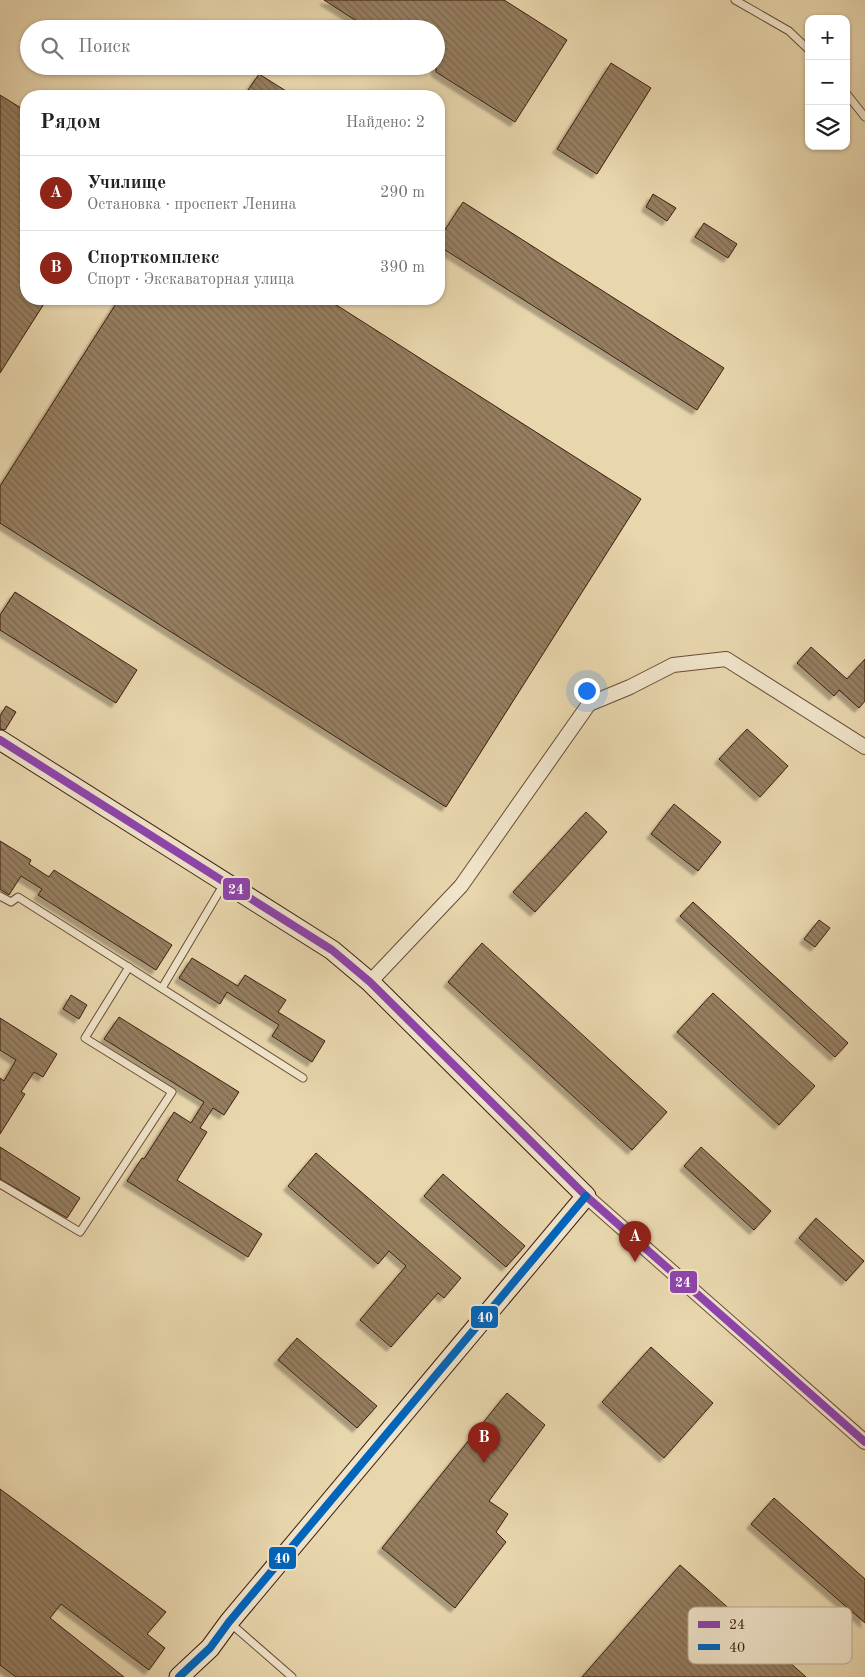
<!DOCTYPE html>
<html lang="ru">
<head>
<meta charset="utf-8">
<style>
	:root { --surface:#fff; --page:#f2f2f2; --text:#222; --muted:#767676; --line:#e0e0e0; --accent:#8f2418 }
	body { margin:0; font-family:"Old Standard TT",serif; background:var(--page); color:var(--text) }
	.controls { position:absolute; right:15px; top:15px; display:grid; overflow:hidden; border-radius:10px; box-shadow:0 1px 4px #0004 }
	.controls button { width:45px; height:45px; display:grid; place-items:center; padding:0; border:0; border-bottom:1px solid var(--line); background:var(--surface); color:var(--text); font:25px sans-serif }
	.you { position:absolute; left:586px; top:690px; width:18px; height:18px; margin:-12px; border:4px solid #fff; border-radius:50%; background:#1a73e8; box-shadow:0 0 0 8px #1a73e833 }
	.badge { display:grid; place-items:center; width:32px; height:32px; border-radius:50%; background:var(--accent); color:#fff; font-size:16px; font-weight:700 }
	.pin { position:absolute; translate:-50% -41px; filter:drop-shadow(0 1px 2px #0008) }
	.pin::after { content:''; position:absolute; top:26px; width:18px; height:15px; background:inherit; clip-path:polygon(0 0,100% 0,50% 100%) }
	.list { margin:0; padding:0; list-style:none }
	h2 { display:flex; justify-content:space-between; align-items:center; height:65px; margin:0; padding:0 20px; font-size:21px }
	h2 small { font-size:16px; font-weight:400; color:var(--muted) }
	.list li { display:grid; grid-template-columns:32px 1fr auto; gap:15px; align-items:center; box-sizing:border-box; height:75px; padding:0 20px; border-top:1px solid var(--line) }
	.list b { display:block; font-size:19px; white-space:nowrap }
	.list p { margin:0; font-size:16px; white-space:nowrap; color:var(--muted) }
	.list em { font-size:16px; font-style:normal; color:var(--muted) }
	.icon { flex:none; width:28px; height:28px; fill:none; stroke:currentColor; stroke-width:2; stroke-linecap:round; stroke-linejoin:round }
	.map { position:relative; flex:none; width:865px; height:1677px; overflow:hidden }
	.search { position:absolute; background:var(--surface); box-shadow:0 1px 4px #0004; left:20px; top:20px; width:425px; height:55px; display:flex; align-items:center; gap:12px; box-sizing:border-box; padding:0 18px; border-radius:28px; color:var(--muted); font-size:19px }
	.panel { position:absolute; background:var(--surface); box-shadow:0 1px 4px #0004; left:20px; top:90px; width:425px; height:215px; border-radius:20px }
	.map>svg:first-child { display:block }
	.building { fill:url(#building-back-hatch); stroke:#3d1e0f; filter:url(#shadow) }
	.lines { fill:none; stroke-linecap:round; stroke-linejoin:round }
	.lane-casing { stroke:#684c36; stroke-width:9 }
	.street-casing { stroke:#684c36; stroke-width:16 }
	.secondary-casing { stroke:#3d1e0f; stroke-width:21 }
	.lane { stroke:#f0e4ca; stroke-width:7 }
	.street { stroke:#f0e4ca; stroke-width:14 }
	.secondary { stroke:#f0e4ca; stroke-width:19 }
	.bus-1-casing { stroke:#f0e4ca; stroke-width:11 }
	.bus-2-casing { stroke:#f0e4ca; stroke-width:11 }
	.bus-1 { stroke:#8e44ad; stroke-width:8 }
	.bus-2 { stroke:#0065bd; stroke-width:8 }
	.key { fill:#f0e4ca; stroke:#baa992; stroke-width:1 }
	.key-label { font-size:14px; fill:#3d1e0f }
	.line-badge { stroke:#f0e4ca; stroke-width:2 }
	.badge-label { font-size:14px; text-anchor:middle; font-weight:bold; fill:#fff }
</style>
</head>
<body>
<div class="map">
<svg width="865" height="1677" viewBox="0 0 865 1677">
	<defs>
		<pattern id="building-back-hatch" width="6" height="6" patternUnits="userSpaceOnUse" patternTransform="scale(1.25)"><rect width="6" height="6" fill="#967e61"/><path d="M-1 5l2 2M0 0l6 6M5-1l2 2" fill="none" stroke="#7c674e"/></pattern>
		<filter id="shadow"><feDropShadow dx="-4.5" dy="4.5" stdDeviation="1" flood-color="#0004"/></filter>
	</defs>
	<rect width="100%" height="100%" fill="#e8d6ad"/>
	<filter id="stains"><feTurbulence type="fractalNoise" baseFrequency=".004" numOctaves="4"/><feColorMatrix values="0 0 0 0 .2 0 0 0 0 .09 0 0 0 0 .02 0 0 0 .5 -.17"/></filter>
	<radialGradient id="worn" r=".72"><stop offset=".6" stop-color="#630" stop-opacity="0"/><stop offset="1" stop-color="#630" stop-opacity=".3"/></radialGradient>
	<g class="building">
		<polygon points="324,0 504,0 567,40 515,122 436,72 436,29 369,29"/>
		<polygon points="611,63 651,88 597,174 557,149"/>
		<polygon points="259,74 294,96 244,96"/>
		<polygon points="0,95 26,111 26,299 47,299 0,373"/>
		<polygon points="653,194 676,208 667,221 646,207"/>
		<polygon points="463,202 724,368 697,410 439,246 439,239"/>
		<polygon points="704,223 737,244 728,258 695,237"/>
		<polygon points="119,299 327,299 641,499 446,807 0,523 0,486"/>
		<polygon points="15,592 137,670 116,703 0,630 0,615"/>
		<polygon points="811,647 847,679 865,659 865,701 859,708 839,690 834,696 797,663"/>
		<polygon points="6,706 16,712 5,730 0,729 0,716"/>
		<polygon points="747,729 788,766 760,797 719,759"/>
		<polygon points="674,804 721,842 698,871 651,834"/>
		<polygon points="586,812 607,832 535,912 513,892"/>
		<polygon points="0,841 31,860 29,864 49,877 54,870 172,945 156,970 38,895 42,889 21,876 9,895 0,889"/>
		<polygon points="693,902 848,1043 835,1057 680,916"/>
		<polygon points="819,920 830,928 815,947 804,939"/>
		<polygon points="482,943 667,1112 632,1150 448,982"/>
		<polygon points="192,958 238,986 245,975 286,1000 278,1012 325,1041 312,1062 272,1036 279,1025 227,992 220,1004 179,978"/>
		<polygon points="713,993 815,1086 779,1125 677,1032"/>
		<polygon points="71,995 87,1005 79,1019 63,1009"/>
		<polygon points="119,1017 239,1092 224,1115 213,1108 200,1128 207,1132 177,1180 262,1234 248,1257 127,1181 142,1158 144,1159 174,1112 191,1123 204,1102 104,1039"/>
		<polygon points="0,1018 57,1054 43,1077 34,1072 21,1092 25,1094 0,1134 0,1078 4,1081 16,1060 0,1050"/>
		<polygon points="0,1147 80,1198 67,1218 0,1179"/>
		<polygon points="701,1147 771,1211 754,1230 684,1166"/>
		<polygon points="316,1153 461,1278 444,1298 438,1293 391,1347 360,1320 406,1266 389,1251 378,1264 288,1186"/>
		<polygon points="443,1174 525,1246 506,1267 424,1196"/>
		<polygon points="816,1218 864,1261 846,1281 799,1238"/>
		<polygon points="297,1338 377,1406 357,1428 278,1360"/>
		<polygon points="651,1347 713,1403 664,1458 602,1402"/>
		<polygon points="507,1393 545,1425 489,1501 508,1514 496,1532 506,1542 455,1608 382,1548"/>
		<polygon points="0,1489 166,1612 147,1634 165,1648 149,1670 61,1604 50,1618 124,1677 16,1677 0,1665"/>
		<polygon points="774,1498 865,1579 865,1623 751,1524"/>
		<polygon points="680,1565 806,1677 582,1677"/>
	</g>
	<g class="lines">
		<g class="lane-casing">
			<g id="lane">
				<polyline points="735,0 789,31 809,50"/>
				<polyline points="846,93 865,117"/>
				<polyline points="0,896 11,902 18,897 303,1078"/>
				<polyline points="162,988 225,882"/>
				<polyline points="0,1184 80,1232 172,1092 85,1038 129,967"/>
				<polyline points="229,1622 292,1677"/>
			</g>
		</g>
		<g class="street-casing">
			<g id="street">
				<polyline points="370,982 461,886 589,704 630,687 673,665 726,659 865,747"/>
				<polyline points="586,1196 865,1442"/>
			</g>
		</g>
		<g class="secondary-casing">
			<polyline id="secondary" points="0,740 332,950 370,982 586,1196 229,1622 210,1648 179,1677"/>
		</g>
		<use href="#lane" class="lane"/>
		<use href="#street" class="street"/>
		<use href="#secondary" class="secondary"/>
		<g class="bus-1-casing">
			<polyline id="bus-1" points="0,740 332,950 370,982 586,1196 865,1442"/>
		</g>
		<g class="bus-2-casing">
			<polyline id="bus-2" points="179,1677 210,1648 229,1622 586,1196"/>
		</g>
		<use href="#bus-1" class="bus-1"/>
		<use href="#bus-2" class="bus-2"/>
	</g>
	<rect x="688" y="1607" width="164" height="57" rx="8" class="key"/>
	<rect x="698" y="1621" width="22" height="7" fill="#8e44ad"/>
	<rect x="698" y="1644" width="22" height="6" fill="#0065bd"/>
	<g class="key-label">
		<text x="729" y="1629">24</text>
		<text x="729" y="1652">40</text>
	</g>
	<g class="line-badge">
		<rect x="222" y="877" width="29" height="24" rx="5" fill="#8e44ad"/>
		<rect x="669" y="1270" width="29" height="24" rx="5" fill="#8e44ad"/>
		<rect x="470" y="1305" width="29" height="24" rx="5" fill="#0065bd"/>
		<rect x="268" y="1546" width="29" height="24" rx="5" fill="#0065bd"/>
	</g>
	<g class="badge-label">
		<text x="236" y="894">24</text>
		<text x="683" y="1287">24</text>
		<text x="485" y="1322">40</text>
		<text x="282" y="1563">40</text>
	</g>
	<rect width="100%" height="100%" filter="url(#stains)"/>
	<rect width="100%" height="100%" fill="url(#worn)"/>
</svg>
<div class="controls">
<button>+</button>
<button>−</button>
<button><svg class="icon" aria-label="layers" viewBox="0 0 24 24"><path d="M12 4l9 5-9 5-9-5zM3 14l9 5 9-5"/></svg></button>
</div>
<div class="you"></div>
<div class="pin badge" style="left:635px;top:1262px">A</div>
<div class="pin badge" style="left:484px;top:1463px">B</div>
<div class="search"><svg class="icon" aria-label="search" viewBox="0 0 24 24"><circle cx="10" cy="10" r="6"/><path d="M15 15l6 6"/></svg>Поиск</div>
<section class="panel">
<h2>Рядом<small>Найдено: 2</small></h2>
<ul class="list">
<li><span class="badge">A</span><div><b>Училище</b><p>Остановка · проспект Ленина</p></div><em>290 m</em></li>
<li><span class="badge">B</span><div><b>Спорткомплекс</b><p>Спорт · Экскаваторная улица</p></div><em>390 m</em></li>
</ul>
</section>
</div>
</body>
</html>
